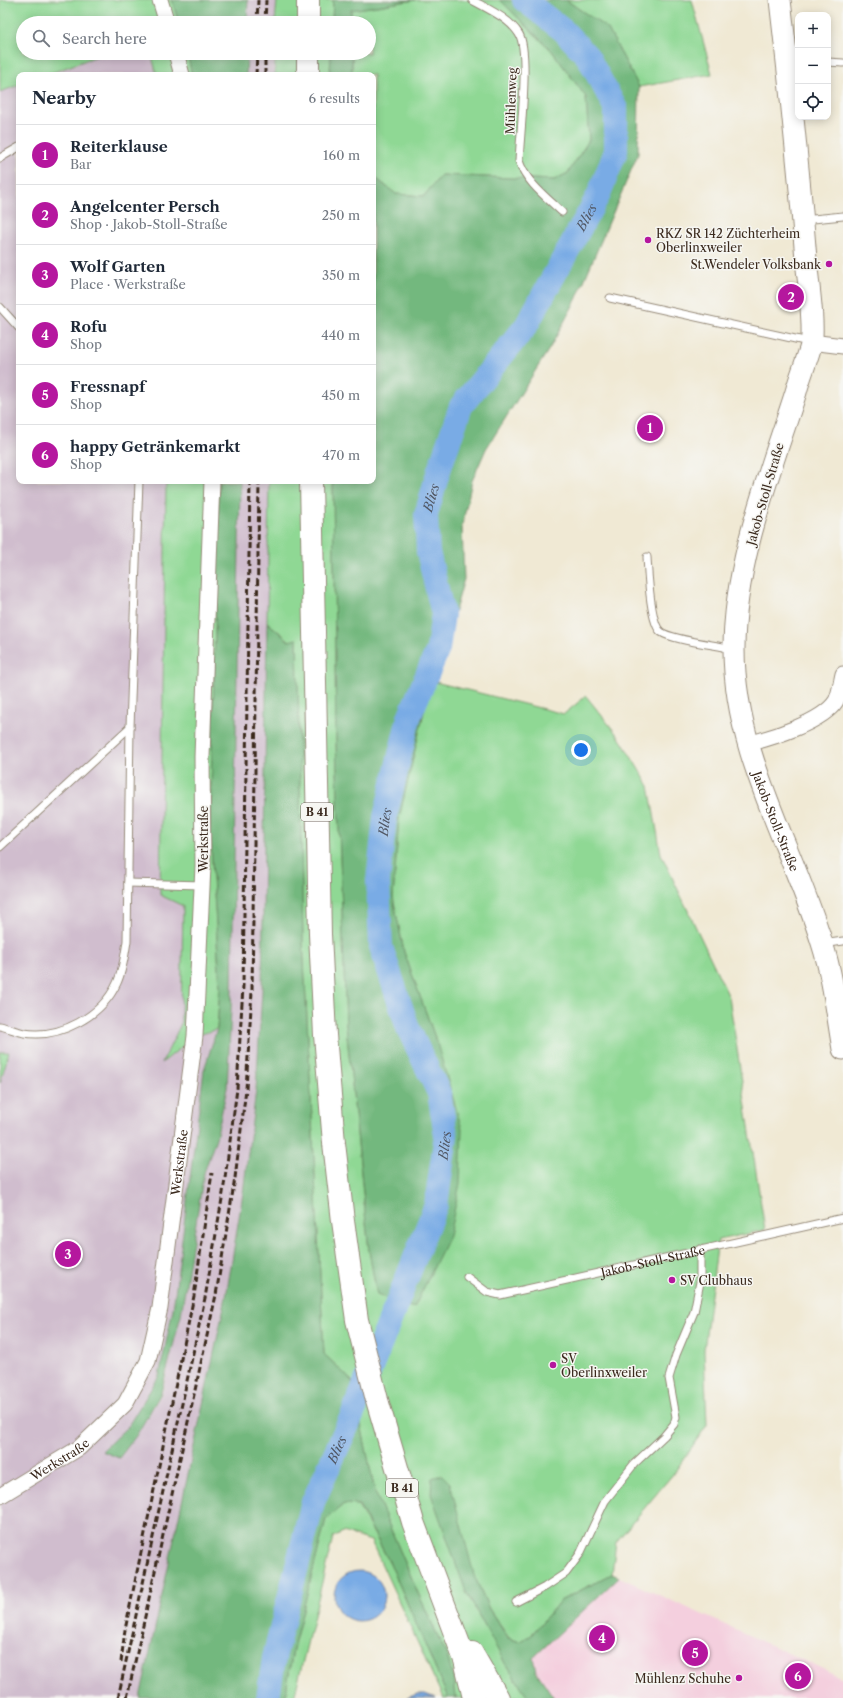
<!DOCTYPE html>
<html lang="en">
<head>
<meta charset="utf-8">
<style>
	:root { --surface:#fff; --page:#f6f6f7; --text:#1f2937; --muted:#747a83; --line:#e0e1e3; --accent:#b5179e }
	body { margin:0; font-family:"Libre Caslon Text",serif; background:var(--page); color:var(--text) }
	.controls { position:absolute; right:12px; top:12px; display:grid; overflow:hidden; border-radius:8px; box-shadow:0 2px 10px #0003 }
	.controls button { width:36px; height:36px; display:grid; place-items:center; padding:0; border:0; border-bottom:1px solid var(--line); background:var(--surface); color:var(--text); font:20px sans-serif }
	.you { position:absolute; left:581px; top:750px; width:14px; height:14px; margin:-10px; border:3px solid #fff; border-radius:50%; background:#1a73e8; box-shadow:0 0 0 6px #1a73e833 }
	.badge { display:grid; place-items:center; width:26px; height:26px; border-radius:50%; background:var(--accent); color:#fff; font-size:13px; font-weight:700 }
	.pin { position:absolute; translate:-50% -50%; border:2px solid #fff; box-shadow:0 1px 4px #0006 }
	.list { margin:0; padding:0; list-style:none }
	h2 { display:flex; justify-content:space-between; align-items:center; height:52px; margin:0; padding:0 16px; font-size:17px }
	h2 small { font-size:13px; font-weight:400; color:var(--muted) }
	.list li { display:grid; grid-template-columns:26px 1fr auto; gap:12px; align-items:center; box-sizing:border-box; height:60px; padding:0 16px; border-top:1px solid var(--line) }
	.list b { display:block; font-size:15px; white-space:nowrap }
	.list p { margin:0; font-size:13px; white-space:nowrap; color:var(--muted) }
	.list em { font-size:13px; font-style:normal; color:var(--muted) }
	.icon { flex:none; width:22px; height:22px; fill:none; stroke:currentColor; stroke-width:2; stroke-linecap:round; stroke-linejoin:round }
	.map { position:relative; flex:none; width:843px; height:1698px; overflow:hidden }
	.search { position:absolute; background:var(--surface); box-shadow:0 2px 10px #0003; left:16px; top:16px; width:360px; height:44px; display:flex; align-items:center; gap:10px; box-sizing:border-box; padding:0 14px; border-radius:22px; color:var(--muted); font-size:15px }
	.panel { position:absolute; background:var(--surface); box-shadow:0 2px 10px #0003; left:16px; top:72px; width:360px; height:412px; border-radius:8px }
	.map>svg:first-child { display:block }
	.built { fill:#f4cfde }
	.industrial { fill:#d0bdce }
	.green { fill:#8fd894; stroke:#658159 }
	.forest { fill:#73b87e; stroke:#57714e }
	.water { fill:#79abe5; stroke:#5a6a82 }
	.lines { fill:none; stroke-linecap:round; stroke-linejoin:round }
	.river { stroke:#79abe5; stroke-width:24 }
	.service-casing { stroke:#968a79; stroke-width:9 }
	.minor-casing { stroke:#968a79; stroke-width:17 }
	.secondary-casing { stroke:#968a79; stroke-width:23 }
	.trunk-casing { stroke:#968a79; stroke-width:24 }
	.service { stroke:#fff; stroke-width:7 }
	.minor { stroke:#fff; stroke-width:15 }
	.secondary { stroke:#fff; stroke-width:21 }
	.trunk { stroke:#fff; stroke-width:22 }
	.rail { stroke:#3b2a1e; stroke-width:3; stroke-dasharray:6 3; stroke-linecap:butt }
	.poi-dot { fill:#b5179e; stroke:#f6f6f2; stroke-width:1.5 }
	.labels { text-anchor:middle; dominant-baseline:central; stroke-width:3; stroke-linejoin:round; paint-order:stroke }
	.shield { fill:#f6f6f2; stroke:#73675e; stroke-width:1 }
	.shield-label { font-size:11px; font-weight:bold; fill:#3b2a1e }
	.street-label { font-size:12px; fill:#3b2a1e; stroke:#f6f6f2 }
	.poi-label { font-size:12px; fill:#3b2a1e; stroke:#f6f6f2; text-anchor:start }
	.water-label { font-size:13px; font-style:italic; fill:#515764; stroke:#f6f6f2 }
</style>
</head>
<body>
<div class="map">
<svg width="843" height="1698" viewBox="0 0 843 1698">
	<rect width="100%" height="100%" fill="#f6f6f2"/>
	<filter id="ink" filterUnits="userSpaceOnUse"><feTurbulence type="fractalNoise" baseFrequency=".025" numOctaves="2"/><feDisplacementMap in="SourceGraphic" scale="8" xChannelSelector="R" yChannelSelector="G"/><feConvolveMatrix kernelMatrix="1 2 1 2 8 2 1 2 1" color-interpolation-filters="sRGB"/></filter>
	<filter id="wash" filterUnits="userSpaceOnUse"><feTurbulence type="fractalNoise" baseFrequency=".012" numOctaves="4" result="noise"/><feDisplacementMap in="SourceGraphic" scale="16" xChannelSelector="R" yChannelSelector="G"/><feGaussianBlur stdDeviation="0.9" result="paint"/><feColorMatrix in="noise" values="0 0 0 0 0 0 0 0 0 0 0 0 0 0 0 0 0 1.4 0 .05"/><feComposite in="paint" operator="in"/></filter>
	<g filter="url(#wash)">
		<rect width="100%" height="100%" fill="#f0e9d4"/>
		<polygon class="built" points="619,1577 843,1678 843,1698 554,1698 536,1671 533,1658"/>
		<g class="industrial">
			<polygon points="248,0 277,0 275,23 247,23"/>
			<polygon points="105,53 151,53 157,75 46,75"/>
			<polygon points="247,53 275,53 275,75 246,75"/>
			<polygon points="19,85 19,481 166,481 160,895 183,906 181,1024 163,1062 195,1036 217,1029 204,1070 173,1309 159,1376 128,1426 103,1451 119,1457 136,1436 162,1393 181,1315 204,1173 216,1138 227,1088 232,990 240,481 269,481 262,991 256,1090 243,1193 226,1297 140,1698 0,1698 0,1083 9,1052 0,1052 0,92"/>
		</g>
		<g class="green">
			<polygon points="0,0 172,0 179,23 23,23 23,53 105,53 46,75 19,75 19,85 0,92"/>
			<polygon points="277,0 333,0 332,23 275,23"/>
			<polygon points="415,0 500,0 552,51 586,97 589,140 568,173 554,180 441,175 424,196 396,194 373,176 373,75 352,75 352,53 369,53 369,23 351,23 351,10"/>
			<polygon points="566,0 692,0 712,74 639,87 608,29"/>
			<polygon points="151,53 187,53 192,75 157,75"/>
			<polygon points="275,53 331,53 330,75 275,75"/>
			<polygon points="166,481 219,481 210,829 220,987 217,1029 195,1036 162,1063 181,1024 183,906 160,895"/>
			<polygon points="269,481 333,481 336,742 346,1025 369,1251 377,1295 414,1307 437,1043 404,952 393,897 399,818 425,707 435,682 564,714 586,696 619,737 649,786 661,854 729,997 765,1230 718,1240 704,1350 707,1425 674,1473 616,1542 612,1574 560,1601 533,1633 520,1642 509,1638 489,1609 474,1575 466,1592 506,1665 529,1698 456,1698 454,1680 447,1656 418,1593 375,1492 352,1381 324,1354 303,941 297,639 290,641 267,622"/>
			<polygon points="0,1052 9,1052 0,1083"/>
			<polygon points="344,1504 358,1505 390,1563 448,1698 443,1698 371,1541 343,1532 333,1537 294,1698 285,1698 293,1649 326,1519"/>
		</g>
		<g class="forest">
			<polygon points="172,0 248,0 247,23 179,23"/>
			<polygon points="333,0 415,0 351,10 351,23 332,23"/>
			<polygon points="500,0 566,0 608,29 639,87 638,154 576,300 551,346 486,449 472,481 462,526 464,579 435,682 425,707 399,818 393,897 404,952 437,1043 462,1129 460,1183 449,1236 414,1308 377,1295 369,1251 346,1025 336,742 333,481 373,481 373,176 396,194 424,196 441,175 554,180 568,173 589,140 586,97 552,51"/>
			<polygon points="187,53 247,53 246,75 192,75"/>
			<polygon points="331,53 352,53 352,75 330,75"/>
			<polygon points="219,481 240,481 232,990 227,1088 216,1138 204,1173 181,1315 161,1393 136,1436 119,1458 102,1451 128,1426 159,1376 173,1309 204,1070 217,1029 220,987 210,829"/>
			<polygon points="267,622 289,641 297,639 303,941 324,1354 352,1381 375,1492 418,1593 447,1656 454,1680 456,1698 448,1698 390,1563 359,1505 344,1504 326,1519 293,1649 285,1698 140,1698 226,1297 243,1193 256,1090 262,991"/>
			<polygon points="442,1475 450,1483 474,1575 489,1609 508,1638 520,1642 533,1633 560,1601 612,1574 619,1577 533,1658 536,1671 554,1698 529,1698 506,1665 466,1592 431,1494 432,1478"/>
		</g>
		<g class="water">
			<circle cx="359" cy="1596" r="25"/>
			<polygon points="417,1694 425,1694 435,1698 407,1698"/>
		</g>
		<g class="lines">
			<path class="river" id="s1" d="M268 1698 274 1658 313 1502 354 1411 436 1205 446 1135 439 1093 408 1028 381 947 378 881 385 817 409 717 438 649 443 614 428 552 426 515 438 473 461 406 526 326 598 196 616 151V109L588 57 564 31 524 0"/>
		</g>
	</g>
	<g filter="url(#ink)">
		<g class="lines">
			<g class="service-casing">
				<g id="service">
					<path d="M472 0C488 9 509 18 519 34 530 52 520 136 519 161 526 182 546 197 562 212"/>
					<polyline points="828,62 843,63"/>
					<polyline points="0,158 19,147"/>
					<polyline points="803,220 843,216"/>
					<polyline points="610,298 809,342"/>
					<polyline points="0,307 19,328"/>
					<path d="M647 557C648 572 650 624 661 632 672 640 717 645 733 649"/>
					<polyline points="0,847 130,727"/>
					<polyline points="128,883 202,885"/>
					<polyline points="823,944 843,941"/>
					<path d="M0 1026C8 1028 16 1031 24 1033 60 1039 102 1016 117 983 123 970 125 955 127 941L130 727 139 481"/>
					<path id="s2" d="M467 1277 487 1292 500 1295 843 1218"/>
					<polyline points="516,1602 545,1587 566,1573 580,1554 605,1501 634,1464 664,1436 674,1424 676,1417 669,1378 676,1355 694,1312 700,1282 700,1249"/>
				</g>
			</g>
			<g class="minor-casing">
				<g id="minor">
					<polyline points="160,0 167,23"/>
					<polyline points="176,53 182,75"/>
					<polyline points="811,342 843,346"/>
					<path d="M747 744C771 738 823 722 836 701 840 693 841 682 843 674"/>
					<path id="s3" d="M0 1496 79 1448 125 1404 148 1361 160 1308 195 1036 203 866 202 757 212 481"/>
				</g>
			</g>
			<g class="secondary-casing">
				<g id="secondary">
					<path id="s4" d="M780 0C790 86 799 172 806 259 808 281 815 325 811 345 807 361 800 376 796 392 770 473 734 563 734 649 734 754 792 845 822 943 833 977 837 1014 843 1049"/>
				</g>
			</g>
			<g class="trunk-casing">
				<g id="trunk">
					<polyline points="308,23 308,0"/>
					<polyline points="308,75 308,53"/>
					<polyline points="311,481 320,934 325,1035 334,1143 343,1221 357,1320 377,1400 413,1522 465,1660 474,1698"/>
					<polyline points="472,1653 498,1698"/>
				</g>
			</g>
			<use href="#service" class="service"/>
			<use href="#minor" class="minor"/>
			<use href="#secondary" class="secondary"/>
			<use href="#trunk" class="trunk"/>
			<g class="rail">
				<polyline points="257,23 258,0"/>
				<polyline points="265,23 266,0"/>
				<polyline points="256,75 257,53"/>
				<polyline points="265,75 265,53"/>
				<polyline points="121,1662 125,1630 194,1296 212,1173"/>
				<polyline points="118,1698 205,1298 223,1193 237,1089 243,986 250,481"/>
				<polyline points="127,1698 216,1295 235,1178 246,1089 252,991 259,481"/>
			</g>
		</g>
	</g>
	<g class="poi-dot">
		<circle cx="648" cy="240" r="4"/>
		<circle cx="829" cy="264" r="4"/>
		<circle cx="672" cy="1280" r="4"/>
		<circle cx="553" cy="1365" r="4"/>
		<circle cx="739" cy="1678" r="4"/>
	</g>
	<g class="labels">
		<g class="shield">
			<rect x="301" y="803" width="32" height="18" rx="3"/>
			<rect x="386" y="1479" width="32" height="18" rx="3"/>
		</g>
		<g class="shield-label">
			<text x="317" y="812">B 41</text>
			<text x="402" y="1488">B 41</text>
		</g>
		<g class="street-label">
			<text transform="translate(511 101) rotate(-88)">Mühlenweg</text>
			<text transform="translate(765 494) rotate(-74)">Jakob-Stoll-Straße</text>
			<text stroke="none"><textPath href="#s4" startOffset="840">Jakob-Stoll-Straße</textPath></text>
			<text transform="translate(203 839) rotate(-90)">Werkstraße</text>
			<text stroke="none"><textPath href="#s3" startOffset="406">Werkstraße</textPath></text>
			<text stroke="none"><textPath href="#s2" startOffset="195">Jakob-Stoll-Straße</textPath></text>
			<text stroke="none"><textPath href="#s3" startOffset="70">Werkstraße</textPath></text>
		</g>
		<g class="poi-label">
			<text x="656" y="233">RKZ SR 142 Züchterheim<tspan x="656" dy="14">Oberlinxweiler</tspan></text>
			<text x="821" y="264" text-anchor="end">St.Wendeler Volksbank</text>
			<text x="680" y="1280">SV Clubhaus</text>
			<text x="561" y="1358">SV<tspan x="561" dy="14">Oberlinxweiler</tspan></text>
			<text x="731" y="1678" text-anchor="end">Mühlenz Schuhe</text>
		</g>
		<g class="water-label">
			<text stroke="none"><textPath href="#s1" startOffset="1579">Blies</textPath></text>
			<text stroke="none"><textPath href="#s1" startOffset="1255">Blies</textPath></text>
			<text stroke="none"><textPath href="#s1" startOffset="919">Blies</textPath></text>
			<text stroke="none"><textPath href="#s1" startOffset="583">Blies</textPath></text>
			<text stroke="none"><textPath href="#s1" startOffset="259">Blies</textPath></text>
		</g>
	</g>
</svg>
<div class="controls">
<button>+</button>
<button>−</button>
<button><svg class="icon" aria-label="locate" viewBox="0 0 24 24"><circle cx="12" cy="12" r="6"/><path d="M12 2v4M12 18v4M2 12h4M18 12h4"/></svg></button>
</div>
<div class="you"></div>
<div class="pin badge" style="left:650px;top:428px">1</div>
<div class="pin badge" style="left:791px;top:297px">2</div>
<div class="pin badge" style="left:68px;top:1254px">3</div>
<div class="pin badge" style="left:602px;top:1638px">4</div>
<div class="pin badge" style="left:695px;top:1653px">5</div>
<div class="pin badge" style="left:798px;top:1676px">6</div>
<div class="search"><svg class="icon" aria-label="search" viewBox="0 0 24 24"><circle cx="10" cy="10" r="6"/><path d="M15 15l6 6"/></svg>Search here</div>
<section class="panel">
<h2>Nearby<small>6 results</small></h2>
<ul class="list">
<li><span class="badge">1</span><div><b>Reiterklause</b><p>Bar</p></div><em>160 m</em></li>
<li><span class="badge">2</span><div><b>Angelcenter Persch</b><p>Shop · Jakob-Stoll-Straße</p></div><em>250 m</em></li>
<li><span class="badge">3</span><div><b>Wolf Garten</b><p>Place · Werkstraße</p></div><em>350 m</em></li>
<li><span class="badge">4</span><div><b>Rofu</b><p>Shop</p></div><em>440 m</em></li>
<li><span class="badge">5</span><div><b>Fressnapf</b><p>Shop</p></div><em>450 m</em></li>
<li><span class="badge">6</span><div><b>happy Getränkemarkt</b><p>Shop</p></div><em>470 m</em></li>
</ul>
</section>
</div>
</body>
</html>
